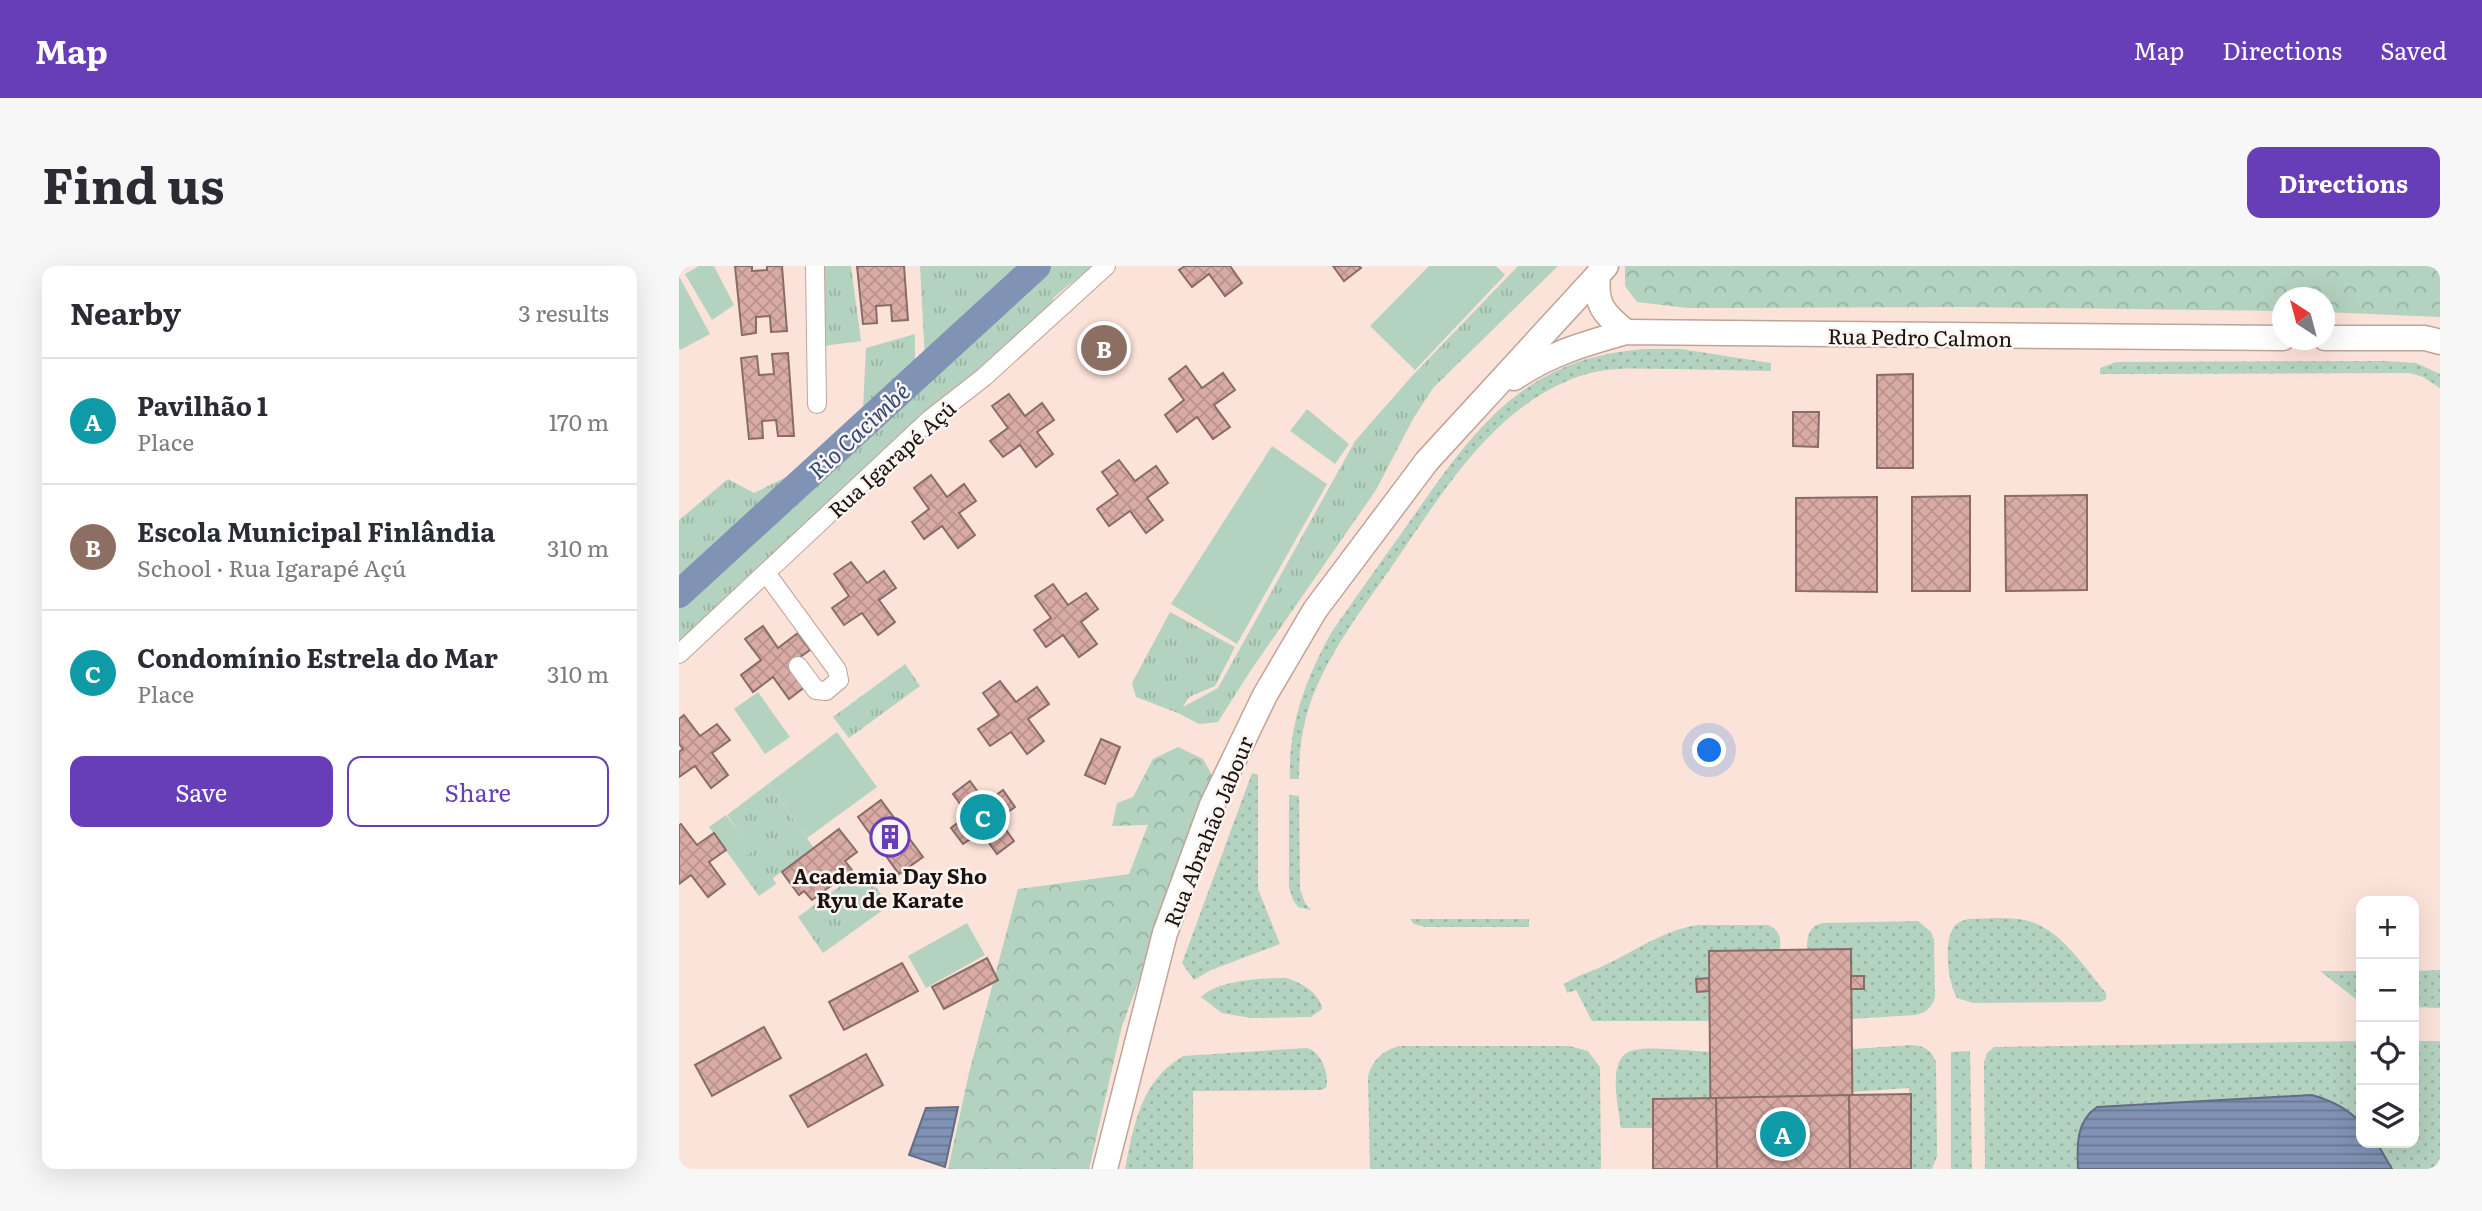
<!DOCTYPE html>
<html lang="en">
<head>
<meta charset="utf-8">
<style>
	:root { --surface:#fff; --page:#f7f7f7; --text:#2b2b33; --muted:#7c7c81; --line:#e1e1e2; --accent:#673eb7 }
	body { margin:0; font-family:Literata,serif; background:var(--page); color:var(--text) }
	.controls { position:absolute; right:21px; bottom:21px; display:grid; overflow:hidden; border-radius:14px; box-shadow:0 7px 28px #0002 }
	.controls button { width:63px; height:63px; display:grid; place-items:center; padding:0; border:0; border-bottom:2px solid var(--line); background:var(--surface); color:var(--text); font:35px sans-serif }
	.compass { position:absolute; left:1593px; top:21px; width:63px; height:63px; border-radius:50%; background:var(--surface); box-shadow:0 7px 28px #0002; rotate:324deg }
	.you { position:absolute; left:1031px; top:485px; width:24px; height:24px; margin:-18px; border:5px solid #fff; border-radius:50%; background:#1a73e8; box-shadow:0 0 0 10px #1a73e833 }
	.badge { display:grid; place-items:center; width:46px; height:46px; border-radius:50%; background:var(--accent); color:#fff; font-size:23px; font-weight:700 }
	.pin { position:absolute; translate:-50% -50%; border:4px solid #fff; box-shadow:0 2px 7px #0006 }
	.list { margin:0; padding:0; list-style:none }
	h2 { display:flex; justify-content:space-between; align-items:center; height:91px; margin:0; padding:0 28px; font-size:30px }
	h2 small { font-size:23px; font-weight:400; color:var(--muted) }
	.list li { display:grid; grid-template-columns:46px 1fr auto; gap:21px; align-items:center; box-sizing:border-box; height:126px; padding:0 28px; border-top:2px solid var(--line) }
	.list b { display:block; font-size:26px; white-space:nowrap }
	.list p { margin:0; font-size:23px; white-space:nowrap; color:var(--muted) }
	.list em { font-size:23px; font-style:normal; color:var(--muted) }
	.actions { display:flex; gap:14px; padding:21px 28px }
	.actions a { flex:1; padding:16px 0; border:2px solid var(--accent); border-radius:14px; text-align:center; font-size:24px; color:var(--accent) }
	.actions .main { background:var(--accent); color:#fff }
	.icon { flex:none; width:38px; height:38px; fill:none; stroke:currentColor; stroke-width:2; stroke-linecap:round; stroke-linejoin:round }
	.map { position:relative; flex:none; width:1761px; height:903px; overflow:hidden; border-radius:14px }
	header { display:flex; align-items:center; gap:42px; box-sizing:border-box; height:98px; padding:0 35px; background:var(--accent); color:#fff }
	header strong { font-size:33px }
	nav { display:flex; gap:38px; margin-inline-start:auto; font-size:24px }
	.intro { display:flex; align-items:center; justify-content:space-between; box-sizing:border-box; height:168px; padding:0 42px }
	h1 { margin:0; font-size:49px }
	.button { padding:18px 32px; border-radius:14px; background:var(--accent); color:#fff; font-size:24px; font-weight:700 }
	main { display:flex; gap:42px; padding:0 42px }
	aside { flex:1; background:var(--surface); border-radius:14px; box-shadow:0 7px 28px #0002 }
	.map>svg:first-child { display:block }
	.grass { fill:url(#grass-dots) }
	.forest { fill:url(#forest-crowns) }
	.park { fill:url(#park-tufts) }
	.pitch { fill:#b4d2c0 }
	.water { fill:url(#water-rules); stroke:#636c83; stroke-width:2 }
	.lines { fill:none; stroke-linecap:round; stroke-linejoin:round }
	.river { stroke:#8193b5; stroke-width:28 }
	.building { fill:url(#building-cross-hatch); stroke:#896c68; stroke-width:2 }
	.street-casing { stroke:#c1a398; stroke-width:20 }
	.secondary-casing { stroke:#c1a398; stroke-width:27 }
	.street { stroke:#fff; stroke-width:18 }
	.secondary { stroke:#fff; stroke-width:24 }
	.labels { text-anchor:middle; dominant-baseline:central; stroke-width:5; stroke-linejoin:round; paint-order:stroke }
	.street-label { font-size:21px; fill:#1d120e; stroke:#fbf5f2 }
	.poi-label { font-size:21px; font-weight:bold; fill:#1d120e; stroke:#fbf5f2 }
	.water-label { font-size:23px; font-style:italic; fill:#324978; stroke:#fbf5f2 }
</style>
</head>
<body>
<header>
<strong>Map</strong>
<nav><a>Map</a><a>Directions</a><a>Saved</a></nav>
</header>
<div class="intro"><h1>Find us</h1><a class="button">Directions</a></div>
<main>
<aside>
<h2>Nearby<small>3 results</small></h2>
<ul class="list">
<li><span class="badge" style="background:#0f9aa8">A</span><div><b>Pavilhão 1</b><p>Place</p></div><em>170 m</em></li>
<li><span class="badge" style="background:#8d6e63">B</span><div><b>Escola Municipal Finlândia</b><p>School · Rua Igarapé Açú</p></div><em>310 m</em></li>
<li><span class="badge" style="background:#0f9aa8">C</span><div><b>Condomínio Estrela do Mar</b><p>Place</p></div><em>310 m</em></li>
</ul>
<div class="actions"><a class="main">Save</a><a>Share</a></div>
</aside>
<div class="map">
<svg width="1761" height="903" viewBox="0 0 1761 903">
	<defs>
		<pattern id="grass-dots" width="8" height="8" patternUnits="userSpaceOnUse" patternTransform="scale(1.75)"><rect width="8" height="8" fill="#b4d2c0"/><path d="M2 2h.1M6 6h.1" fill="none" stroke="#9ab3a4" stroke-width="1.8" stroke-linecap="round"/></pattern>
		<pattern id="forest-crowns" width="20" height="18" patternUnits="userSpaceOnUse" patternTransform="scale(1.75)"><rect width="20" height="18" fill="#b4d2c0"/><path d="M2 6a3 3 0 1 1 6 0M12 15a3 3 0 1 1 6 0" fill="none" stroke="#9ab3a4"/></pattern>
		<pattern id="park-tufts" width="24" height="20" patternUnits="userSpaceOnUse" patternTransform="scale(1.75)"><rect width="24" height="20" fill="#b4d2c0"/><path d="M3 7l-1-3M5 7V3M7 7l1-3M15 17l-1-3M17 17v-4M19 17l1-3" fill="none" stroke="#9ab3a4"/></pattern>
		<pattern id="water-rules" width="6" height="5" patternUnits="userSpaceOnUse" patternTransform="scale(1.75)"><rect width="6" height="5" fill="#8193b5"/><path d="M0 2.5h6" fill="none" stroke="#697792"/></pattern>
		<pattern id="building-cross-hatch" width="8" height="8" patternUnits="userSpaceOnUse" patternTransform="scale(1.75)"><rect width="8" height="8" fill="#d9aba5"/><path d="M0 0l8 8M0 8l8-8" fill="none" stroke="#ba928d"/></pattern>
	</defs>
	<rect width="100%" height="100%" fill="#fce3d9"/>
	<g class="grass">
		<path d="M965 83H1002L1092 97V105C1058 104 1024 104 991 103 961 103 931 100 901 110 812 141 762 230 711 303 682 345 650 386 632 435 623 460 620 486 620 513H611C609 460 627 412 652 367 677 331 703 294 729 258 770 200 811 136 877 105 905 91 934 86 965 83Z"/>
		<polygon points="1706,95 1737,97 1761,108 1761,122 1744,111 1731,107 1421,108 1421,102 1437,96"/>
		<polygon points="573,507 579,509 579,623 601,678 532,704 515,714 503,697"/>
		<polygon points="610,529 620,530 621,623 626,637 632,644 619,641 614,634 610,621"/>
		<polygon points="731,653 850,653 850,661 746,661 735,658"/>
		<path d="M1289 653C1305 653 1322 651 1338 653 1378 656 1403 699 1427 727V733L1422 736 1294 737 1278 732C1269 718 1264 675 1275 661 1278 656 1283 655 1289 653Z"/>
		<path d="M1239 655 1252 666 1255 674 1256 732C1252 742 1247 747 1236 749L1172 753V723H1185L1172 710 1128 684C1128 670 1130 659 1145 657Z"/>
		<path d="M1020 659H1089C1101 664 1102 672 1101 684L1030 685V712L1018 713V725H1030L1031 755H913L897 724 888 727 885 718C897 710 911 706 924 700 957 685 983 664 1020 659Z"/>
		<polygon points="1761,704 1761,742 1735,741 1735,705"/>
		<polygon points="1641,705 1682,705 1682,737"/>
		<path d="M607 712C621 716 641 727 643 743L632 751 572 752 543 747 522 731C539 714 583 712 607 712Z"/>
		<polygon points="1682,775 1682,857 1673,847 1399,903 1306,903 1305,796 1308,787 1315,781"/>
		<polygon points="1735,775 1761,775 1761,903 1713,903 1698,877 1735,877"/>
		<path d="M1232 779C1245 780 1252 783 1257 796L1258 890 1253 903H1232L1230 822 1173 826V783Z"/>
		<path d="M719 780H890L909 785 921 801 922 903H691L689 810C694 793 703 786 719 780Z"/>
		<path d="M627 782C642 784 651 809 647 822L642 824 514 825V903H446C455 858 462 815 504 790Z"/>
		<path d="M991 783 1031 786V832L974 833V862H942C940 841 927 793 952 785 964 781 979 783 991 783Z"/>
		<polygon points="1291,785 1293,903 1272,903 1272,786"/>
	</g>
	<g class="forest">
		<polygon points="946,0 1761,0 1761,51 1646,46 1646,32 1604,32 1603,45 1285,41 1009,42 958,36 946,20"/>
		<polygon points="499,481 524,493 533,509 528,544 493,628 443,760 410,903 269,903 290,807 339,623 450,608 469,559 433,560 438,537 454,531 474,493"/>
	</g>
	<g class="park">
		<polygon points="137,0 172,0 182,75 145,80"/>
		<polygon points="241,0 414,0 375,31 365,53 0,388 0,254 49,213 75,227 137,196 246,94"/>
		<polygon points="839,0 879,0 754,122 734,153 697,224 572,404 539,456 520,458 499,447 457,431 453,417 491,346 556,381 536,420 510,431 504,441 539,422 676,175 733,110"/>
		<polygon points="236,68 236,96 184,142 187,82"/>
		<polygon points="226,398 241,420 170,472 154,451"/>
		<polygon points="89,518 135,582 94,612 97,618 80,630 56,597 73,585 48,549"/>
		<polygon points="183,604 211,639 144,687 119,651"/>
	</g>
	<g class="pitch">
		<polygon points="20,0 35,0 55,39 33,54 6,8"/>
		<polygon points="750,0 817,0 826,9 736,104 691,60"/>
		<polygon points="0,10 31,68 1,84 0,82"/>
		<polygon points="628,143 670,178 656,198 611,165"/>
		<polygon points="593,180 648,218 558,378 492,338"/>
		<polygon points="79,426 111,471 86,488 55,443"/>
		<polygon points="158,466 198,521 128,572 89,518"/>
		<polygon points="47,549 74,585 56,597 30,561"/>
		<polygon points="288,657 306,689 247,722 229,690"/>
	</g>
	<g class="water">
		<path d="M1633 829C1653 835 1668 842 1682 857V877H1698L1713 903H1399C1398 879 1397 855 1418 841Z"/>
		<polygon points="279,841 266,901 230,889 247,842"/>
	</g>
	<g class="lines">
		<polyline class="river" points="0,328 358,0"/>
	</g>
	<g class="building">
		<polygon points="56,0 73,0 73,5 88,4 88,0 103,0 108,65 92,66 91,50 77,51 77,67 63,69"/>
		<polygon points="178,0 225,0 229,54 213,55 212,39 197,40 198,57 184,58"/>
		<polygon points="506,0 551,0 563,17 546,30 530,8 513,21 500,4"/>
		<polygon points="654,0 680,0 682,2 665,15"/>
		<polygon points="109,87 115,170 99,170 97,154 83,155 84,172 70,173 62,92 78,90 80,109 95,108 93,88"/>
		<polygon points="507,100 523,122 544,107 556,124 535,139 551,161 534,173 518,151 498,166 486,149 505,134 490,113"/>
		<polygon points="1234,108 1234,202 1198,202 1198,109"/>
		<polygon points="330,128 346,150 363,137 375,154 358,166 374,188 357,201 341,179 324,191 311,175 329,162 313,140"/>
		<polygon points="1114,146 1140,146 1139,181 1114,180"/>
		<polygon points="440,194 456,215 477,200 489,217 468,232 484,254 467,267 451,245 430,260 418,243 439,228 423,206"/>
		<polygon points="252,209 268,231 285,218 297,235 280,247 296,269 279,282 263,260 245,273 233,256 250,243 235,222"/>
		<polygon points="1408,229 1408,324 1327,325 1326,230"/>
		<polygon points="1291,230 1291,325 1233,325 1233,231"/>
		<polygon points="1198,231 1198,326 1117,325 1117,232"/>
		<polygon points="172,296 188,317 205,305 217,322 200,334 216,356 199,369 183,347 165,359 153,342 170,330 155,308"/>
		<polygon points="374,318 389,339 407,327 419,343 402,356 418,378 400,391 384,369 367,381 355,364 372,352 356,330"/>
		<polygon points="84,360 99,382 119,367 131,384 111,398 127,420 110,433 94,411 74,426 62,409 82,394 66,373"/>
		<polygon points="321,415 337,436 358,421 370,438 349,453 365,475 348,488 332,466 311,480 299,463 320,449 304,427"/>
		<polygon points="5,449 21,470 38,458 51,474 33,487 49,509 32,522 16,500 0,511 0,486 4,483 0,478 0,453"/>
		<polygon points="422,473 441,481 426,518 406,509"/>
		<polygon points="291,515 307,537 324,524 336,541 319,553 335,575 318,588 302,566 284,578 272,562 289,549 274,528"/>
		<polygon points="202,534 244,591 220,608 179,551"/>
		<polygon points="2,558 18,579 35,567 47,584 30,596 46,618 29,631 12,609 0,618 0,559"/>
		<polygon points="160,563 178,586 166,595 173,604 133,634 125,625 120,629 103,606"/>
		<polygon points="1172,683 1174,903 1032,903 1030,685"/>
		<polygon points="308,692 319,714 265,743 253,721"/>
		<polygon points="223,697 239,725 165,764 150,736"/>
		<rect x="1172" y="710" width="13" height="13"/>
		<polygon points="1030,712 1030,725 1018,726 1017,713"/>
		<polygon points="85,761 102,792 33,830 16,799"/>
		<polygon points="187,788 204,819 129,861 111,830"/>
		<polygon points="1232,828 1232,903 1171,903 1170,829"/>
		<polygon points="1170,829 1171,903 1038,903 1037,832"/>
		<polygon points="1037,832 1038,903 974,903 974,833"/>
	</g>
	<g class="lines">
		<g class="street-casing">
			<g id="street">
				<polyline points="136,0 138,138"/>
				<polyline points="87,307 158,404 160,414 147,425 137,424 119,400"/>
				<polyline points="0,388 250,154 305,111 427,0"/>
			</g>
		</g>
		<g class="secondary-casing">
			<g id="secondary">
				<path d="M919 8C916 39 924 47 947 66"/>
				<polyline points="1646,72 1746,72 1761,76"/>
				<path d="M835 112C872 87 905 78 947 66L1604 72"/>
				<polyline points="426,903 486,667 533,539 586,429 636,344 748,195 927,0"/>
			</g>
		</g>
		<use href="#street" class="street"/>
		<use href="#secondary" class="secondary"/>
	</g>
	<defs>
		<g id="building-ring" transform="scale(2.0125)"><circle r="9.5" fill="#fbf5f2" stroke="#673eb7" stroke-width="1.5"/><path d="M-4-6H4V6H1V3H-1V6H-4ZM-2.5-4.3h1.7v1.8h-1.7ZM.8-4.3h1.7v1.8H.8ZM-2.5-1h1.7V.8h-1.7ZM.8-1h1.7V.8H.8Z" fill="#673eb7"/></g>
	</defs>
	<g fill-rule="evenodd">
		<use href="#building-ring" x="211" y="571"/>
	</g>
	<g class="labels">
		<g class="street-label">
			<text transform="translate(1241 70) rotate(1)">Rua Pedro Calmon</text>
			<text transform="translate(212 192) rotate(-42)">Rua Igarapé Açú</text>
			<text transform="translate(528 565) rotate(-68)">Rua Abrahão Jabour</text>
		</g>
		<g class="poi-label">
			<text x="211" y="608">Academia Day Sho<tspan x="211" dy="24">Ryu de Karate</tspan></text>
		</g>
		<g class="water-label">
			<text transform="translate(179 164) rotate(-43)">Rio Cacimbé</text>
		</g>
	</g>
</svg>
<div class="controls">
<button>+</button>
<button>−</button>
<button><svg class="icon" aria-label="locate" viewBox="0 0 24 24"><circle cx="12" cy="12" r="6"/><path d="M12 2v4M12 18v4M2 12h4M18 12h4"/></svg></button>
<button><svg class="icon" aria-label="layers" viewBox="0 0 24 24"><path d="M12 4l9 5-9 5-9-5zM3 14l9 5 9-5"/></svg></button>
</div>
<svg class="compass" viewBox="-18 -18 36 36"><path d="M0-13l5 13h-10z" fill="#e53935"/><path d="M0 13l5-13h-10z" fill="#7c7c81"/></svg>
<div class="you"></div>
<div class="pin badge" style="left:1104px;top:868px;background:#0f9aa8">A</div>
<div class="pin badge" style="left:425px;top:82px;background:#8d6e63">B</div>
<div class="pin badge" style="left:304px;top:551px;background:#0f9aa8">C</div>
</div>
</main>
</body>
</html>
